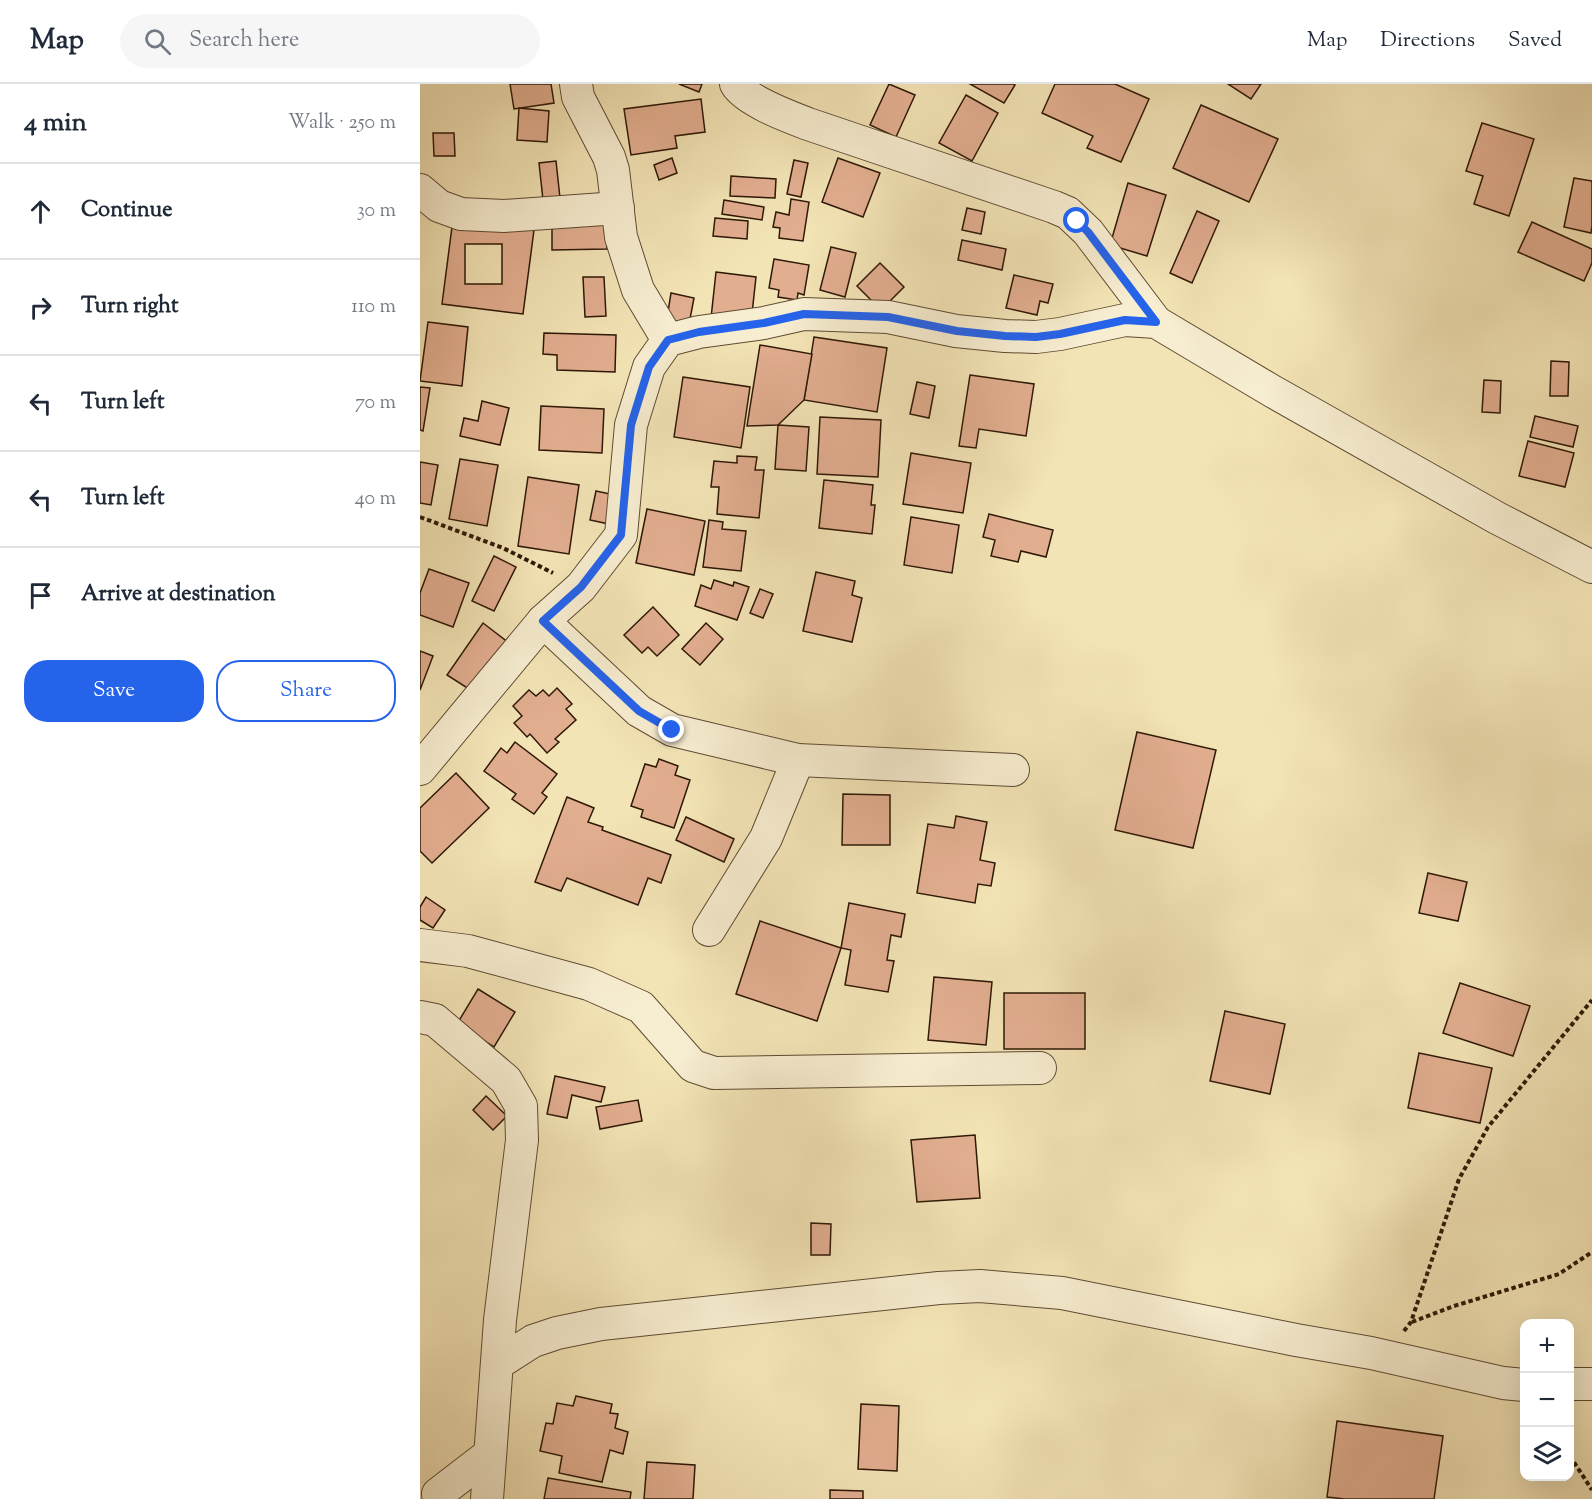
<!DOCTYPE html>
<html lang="en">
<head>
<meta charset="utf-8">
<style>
	:root { --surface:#fff; --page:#f6f6f7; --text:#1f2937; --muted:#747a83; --line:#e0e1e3; --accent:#2563eb }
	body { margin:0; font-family:"Sorts Mill Goudy",serif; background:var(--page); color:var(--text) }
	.controls { position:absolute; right:18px; bottom:18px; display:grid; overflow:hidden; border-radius:12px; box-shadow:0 6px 24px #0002 }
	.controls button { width:54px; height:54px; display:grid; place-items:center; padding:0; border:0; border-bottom:2px solid var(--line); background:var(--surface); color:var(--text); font:30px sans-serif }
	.stop { position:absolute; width:18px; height:18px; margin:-14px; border:4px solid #2563eb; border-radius:50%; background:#fff }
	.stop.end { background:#2563eb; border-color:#fff; box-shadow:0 2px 6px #0008 }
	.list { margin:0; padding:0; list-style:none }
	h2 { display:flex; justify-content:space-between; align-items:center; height:78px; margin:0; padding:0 24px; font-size:26px }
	h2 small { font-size:20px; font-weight:400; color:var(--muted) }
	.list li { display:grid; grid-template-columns:39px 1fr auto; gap:18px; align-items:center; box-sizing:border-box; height:96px; padding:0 24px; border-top:2px solid var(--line) }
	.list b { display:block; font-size:22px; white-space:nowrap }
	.list em { font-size:20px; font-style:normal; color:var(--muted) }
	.actions { display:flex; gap:12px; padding:18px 24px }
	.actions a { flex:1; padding:14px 0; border:2px solid var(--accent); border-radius:24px; text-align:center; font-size:21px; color:var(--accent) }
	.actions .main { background:var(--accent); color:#fff }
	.icon { flex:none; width:33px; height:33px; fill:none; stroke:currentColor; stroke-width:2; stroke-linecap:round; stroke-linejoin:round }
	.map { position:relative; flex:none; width:1172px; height:1415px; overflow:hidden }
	header { display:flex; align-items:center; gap:36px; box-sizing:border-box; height:84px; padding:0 30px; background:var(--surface); border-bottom:2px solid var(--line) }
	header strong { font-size:28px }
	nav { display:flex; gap:33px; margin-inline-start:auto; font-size:21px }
	.search { width:420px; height:54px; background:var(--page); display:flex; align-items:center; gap:15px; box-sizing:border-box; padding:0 21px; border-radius:33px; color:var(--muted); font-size:22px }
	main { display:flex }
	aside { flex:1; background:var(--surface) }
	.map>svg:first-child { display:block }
	.building { fill:#e2ae90; stroke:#2e1806; stroke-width:1.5; fill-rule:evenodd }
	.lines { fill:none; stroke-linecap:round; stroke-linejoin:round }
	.street-casing { stroke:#5f4b32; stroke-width:34 }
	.path { stroke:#2e1806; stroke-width:4; stroke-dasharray:4.5 3; stroke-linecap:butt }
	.street { stroke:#f7edd0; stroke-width:32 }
	.route { stroke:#2563eb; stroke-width:8 }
</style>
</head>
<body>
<header>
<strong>Map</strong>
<div class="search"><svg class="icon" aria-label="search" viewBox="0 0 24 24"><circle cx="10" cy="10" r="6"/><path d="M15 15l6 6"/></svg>Search here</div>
<nav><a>Map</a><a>Directions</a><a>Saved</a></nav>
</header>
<main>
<aside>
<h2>4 min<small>Walk · 250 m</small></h2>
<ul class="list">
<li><svg class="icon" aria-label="ahead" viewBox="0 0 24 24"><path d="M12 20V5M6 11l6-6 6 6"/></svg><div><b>Continue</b></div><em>30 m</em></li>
<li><svg class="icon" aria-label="right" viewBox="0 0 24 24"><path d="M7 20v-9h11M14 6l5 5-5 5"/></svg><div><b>Turn right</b></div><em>110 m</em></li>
<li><svg class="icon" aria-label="left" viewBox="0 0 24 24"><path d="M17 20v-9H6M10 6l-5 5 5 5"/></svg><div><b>Turn left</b></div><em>70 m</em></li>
<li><svg class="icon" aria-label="left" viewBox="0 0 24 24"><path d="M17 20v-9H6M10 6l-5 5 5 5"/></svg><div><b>Turn left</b></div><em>40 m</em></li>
<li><svg class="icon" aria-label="arrive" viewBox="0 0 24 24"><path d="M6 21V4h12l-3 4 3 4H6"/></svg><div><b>Arrive at destination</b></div></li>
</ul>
<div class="actions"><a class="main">Save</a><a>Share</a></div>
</aside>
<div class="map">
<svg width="1172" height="1415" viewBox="0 0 1172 1415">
	<rect width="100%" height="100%" fill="#f3e4b6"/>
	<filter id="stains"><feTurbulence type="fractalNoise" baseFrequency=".00333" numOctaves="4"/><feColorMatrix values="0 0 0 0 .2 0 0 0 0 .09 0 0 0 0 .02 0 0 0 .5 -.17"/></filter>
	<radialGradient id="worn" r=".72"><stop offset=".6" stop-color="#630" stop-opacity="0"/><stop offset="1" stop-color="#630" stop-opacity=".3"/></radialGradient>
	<g class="building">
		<polygon points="90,0 131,0 134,19 94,25"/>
		<polygon points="259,0 282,0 279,8"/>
		<polygon points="469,0 495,11 476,53 450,41"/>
		<polygon points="550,0 593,0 595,1 584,19"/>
		<polygon points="635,0 695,0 729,15 701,78 667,64 673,52 622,29"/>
		<polygon points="808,0 841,0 831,15"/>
		<polygon points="546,11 578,29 552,77 519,59"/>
		<polygon points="281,15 285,48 255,52 257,64 211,71 204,25"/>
		<polygon points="781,21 858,55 829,118 753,84"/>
		<polygon points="99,24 129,27 127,58 97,56"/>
		<polygon points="1062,39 1114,55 1089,132 1054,120 1063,92 1046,87"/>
		<polygon points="13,49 34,49 35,72 14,72"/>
		<polygon points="252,74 257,89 239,96 234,81"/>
		<polygon points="418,74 460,89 443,133 402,118"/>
		<polygon points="374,76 388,79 381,113 367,110"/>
		<polygon points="136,77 140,114 123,116 119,79"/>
		<polygon points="311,92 356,95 355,114 310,112"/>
		<polygon points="1154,94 1172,97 1172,142 1171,149 1144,143"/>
		<polygon points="708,99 746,111 727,172 690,161"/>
		<polygon points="371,115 389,118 383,157 359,154 360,144 353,143 356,128 369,131"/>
		<polygon points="304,116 344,123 342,136 302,130"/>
		<polygon points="547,124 565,128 561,150 542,146"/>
		<polygon points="777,127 799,137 772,199 750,189"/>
		<polygon points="295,134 328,137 327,155 293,152"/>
		<path d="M33 135 114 146 103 230 22 220ZM45 160H82V200H45Z"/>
		<polygon points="1112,138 1172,165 1172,179 1164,197 1098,168"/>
		<polygon points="186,141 187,165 132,166 132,142"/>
		<polygon points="542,156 586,165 582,186 538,176"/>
		<polygon points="411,163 436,169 425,213 400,206"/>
		<polygon points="354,175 389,181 384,211 378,209 377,216 358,213 359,206 349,204"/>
		<polygon points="460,179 484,203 461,226 437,202"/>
		<polygon points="296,188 336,193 331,239 291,234"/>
		<polygon points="594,191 633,200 628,219 620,217 617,231 586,224"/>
		<polygon points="163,193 184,193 186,232 165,233"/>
		<polygon points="251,209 274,214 267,251 245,247"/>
		<polygon points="8,238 48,243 42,302 0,297"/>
		<polygon points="124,249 196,251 195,288 137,286 137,271 123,270"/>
		<polygon points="394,253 467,264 457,328 384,316"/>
		<polygon points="340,261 392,270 384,316 358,341 327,342"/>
		<polygon points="1131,277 1149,278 1148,312 1130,312"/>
		<polygon points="550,291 614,300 606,352 559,345 556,364 539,362"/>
		<polygon points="263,293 330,303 321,364 254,353"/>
		<polygon points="1064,296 1081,297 1080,329 1062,328"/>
		<polygon points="497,298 515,302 509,334 490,330"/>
		<polygon points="0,303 10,304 3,347 0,346"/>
		<polygon points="62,317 89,324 80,361 40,352 44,334 58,337"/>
		<polygon points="121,322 184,325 182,369 119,366"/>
		<polygon points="1115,332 1158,342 1153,363 1110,353"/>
		<polygon points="400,333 461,336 458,393 397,390"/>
		<polygon points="358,341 389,343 386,387 355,385"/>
		<polygon points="1108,357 1154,369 1145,403 1099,392"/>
		<polygon points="491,369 551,379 543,429 483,420"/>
		<polygon points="317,372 337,373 335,386 344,386 339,434 297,430 299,403 291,403 294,377 317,379"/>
		<polygon points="40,375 78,381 67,442 29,435"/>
		<polygon points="0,378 18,381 11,421 0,419"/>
		<polygon points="108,393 159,401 149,470 98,462"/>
		<polygon points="404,396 453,401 451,421 455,421 452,450 399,444"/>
		<polygon points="176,407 195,411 189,440 170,436"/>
		<polygon points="227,425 285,437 274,491 216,479"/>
		<polygon points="569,430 633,446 626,473 601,467 598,478 571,472 575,456 563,453"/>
		<polygon points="491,433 539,441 532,489 484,481"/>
		<polygon points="289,436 303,438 302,445 326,447 321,487 283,483"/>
		<polygon points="74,472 96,483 74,527 52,517"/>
		<polygon points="9,485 49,499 33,543 0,531 0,509"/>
		<polygon points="396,488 435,497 432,511 442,514 432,558 383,547"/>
		<polygon points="294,496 313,502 314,498 329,503 317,536 275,522 281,501 291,505"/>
		<polygon points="340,505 353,510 343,534 330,529"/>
		<polygon points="233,523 259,551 237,572 228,563 222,569 204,551"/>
		<polygon points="63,539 89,559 52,607 27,591"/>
		<polygon points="286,539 303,555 280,581 262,565"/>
		<polygon points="0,567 13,572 0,606"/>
		<polygon points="137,604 152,620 146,625 156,636 135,655 139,658 127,669 110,650 107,653 94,639 102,632 93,622 109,606 116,612 123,606 129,612"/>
		<polygon points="717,648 796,666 773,764 695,746"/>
		<polygon points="95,658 137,690 122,709 127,713 114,730 92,715 96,710 64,687 81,664 87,669"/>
		<polygon points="239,675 258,682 255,691 270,696 254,744 221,733 223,726 211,722 225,680 236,683"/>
		<polygon points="36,689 69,724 12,779 0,767 0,724"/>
		<polygon points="423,710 470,711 470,761 422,761"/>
		<polygon points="147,713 174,724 168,738 183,743 182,746 251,771 241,799 228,794 218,821 147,794 141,807 115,798"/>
		<polygon points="536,732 567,738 560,776 575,779 571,802 558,800 555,819 497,809 508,740 534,744"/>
		<polygon points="266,733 314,755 304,778 256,756"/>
		<polygon points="1008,789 1047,798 1038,837 999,829"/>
		<polygon points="6,813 25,826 13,844 0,836 0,823"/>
		<polygon points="429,819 485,830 481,853 471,851 467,876 474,877 468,908 425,901 431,866 421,864"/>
		<polygon points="340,837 421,864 397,937 316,910"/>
		<polygon points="514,893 572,898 566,961 508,956"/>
		<polygon points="1040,899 1110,922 1093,972 1023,949"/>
		<polygon points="58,905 95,928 74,963 37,940"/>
		<rect x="584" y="909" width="81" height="56"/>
		<polygon points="805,927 865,940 850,1010 790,997"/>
		<polygon points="999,969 1072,984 1060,1039 988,1024"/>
		<polygon points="135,992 185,1003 181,1018 152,1011 147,1034 127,1030"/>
		<polygon points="66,1012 87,1032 73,1046 53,1026"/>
		<polygon points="218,1016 222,1037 180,1045 176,1023"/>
		<polygon points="555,1051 560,1114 497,1118 491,1056"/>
		<polygon points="391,1139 411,1140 410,1171 391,1171"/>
		<polygon points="156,1312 192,1320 190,1329 198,1330 195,1344 208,1348 203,1370 190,1366 182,1398 139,1389 142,1372 120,1367 126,1339 133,1340 137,1319 153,1322"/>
		<polygon points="441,1320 479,1322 477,1387 438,1385"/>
		<polygon points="917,1337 1023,1352 1014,1415 925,1415 907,1413"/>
		<polygon points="227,1378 275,1381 273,1415 224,1415"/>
		<polygon points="128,1394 211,1408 210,1415 124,1415"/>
		<polygon points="410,1406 443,1407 443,1415 410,1415"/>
	</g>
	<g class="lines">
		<g class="street-casing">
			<g id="street">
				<polyline points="156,0 158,13 189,73 193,86 201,153 218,206 248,256"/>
				<path d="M316 0C326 17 370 33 388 40L634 123 648 129 668 148 736 238"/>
				<polyline points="0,106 19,122 41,130 84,132 198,124"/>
				<polyline points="123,537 219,627 252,646 378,676 593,686"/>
				<polyline points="0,685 123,537 161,503 201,451 211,341 229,283 248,256 279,248 344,239 384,230 468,233 536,247 585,252 616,253 640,250 705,236 736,238 852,307 1077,434 1172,483"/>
				<polyline points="289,846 346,754 378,676"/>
				<polyline points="0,861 48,867 169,900 221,923 273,982 294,989 620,984"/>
				<polyline points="0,933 15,936 86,996 101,1022 102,1056 80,1236 67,1415"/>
				<polyline points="77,1280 113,1257 137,1249 181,1240 519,1204 560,1202 642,1209 876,1256 951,1269 1083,1299 1104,1301"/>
				<polyline points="1150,1300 1172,1300"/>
				<polyline points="18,1410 70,1370"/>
			</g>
		</g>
		<g class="path">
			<polyline points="0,433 83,464 133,489"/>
			<polyline points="992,1238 1034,1222 1139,1190 1172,1168"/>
			<polyline points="984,1247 991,1238 1039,1095 1068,1043 1172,916"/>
			<polyline points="1150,1372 1172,1406"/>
		</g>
		<use href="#street" class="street"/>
	</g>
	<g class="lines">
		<polyline class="route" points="252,646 219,627 123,537 161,503 201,451 211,341 229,283 248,256 279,248 344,239 384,230 468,233 537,247 585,252 616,253 640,250 705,236 736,238 668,148 657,137"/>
	</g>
	<rect width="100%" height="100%" filter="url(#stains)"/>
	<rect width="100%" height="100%" fill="url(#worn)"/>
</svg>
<div class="controls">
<button>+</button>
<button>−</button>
<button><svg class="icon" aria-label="layers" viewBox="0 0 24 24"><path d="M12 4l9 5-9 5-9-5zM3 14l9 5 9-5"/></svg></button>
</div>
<div class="stop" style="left:657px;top:137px"></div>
<div class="stop end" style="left:252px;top:646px"></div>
</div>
</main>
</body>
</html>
